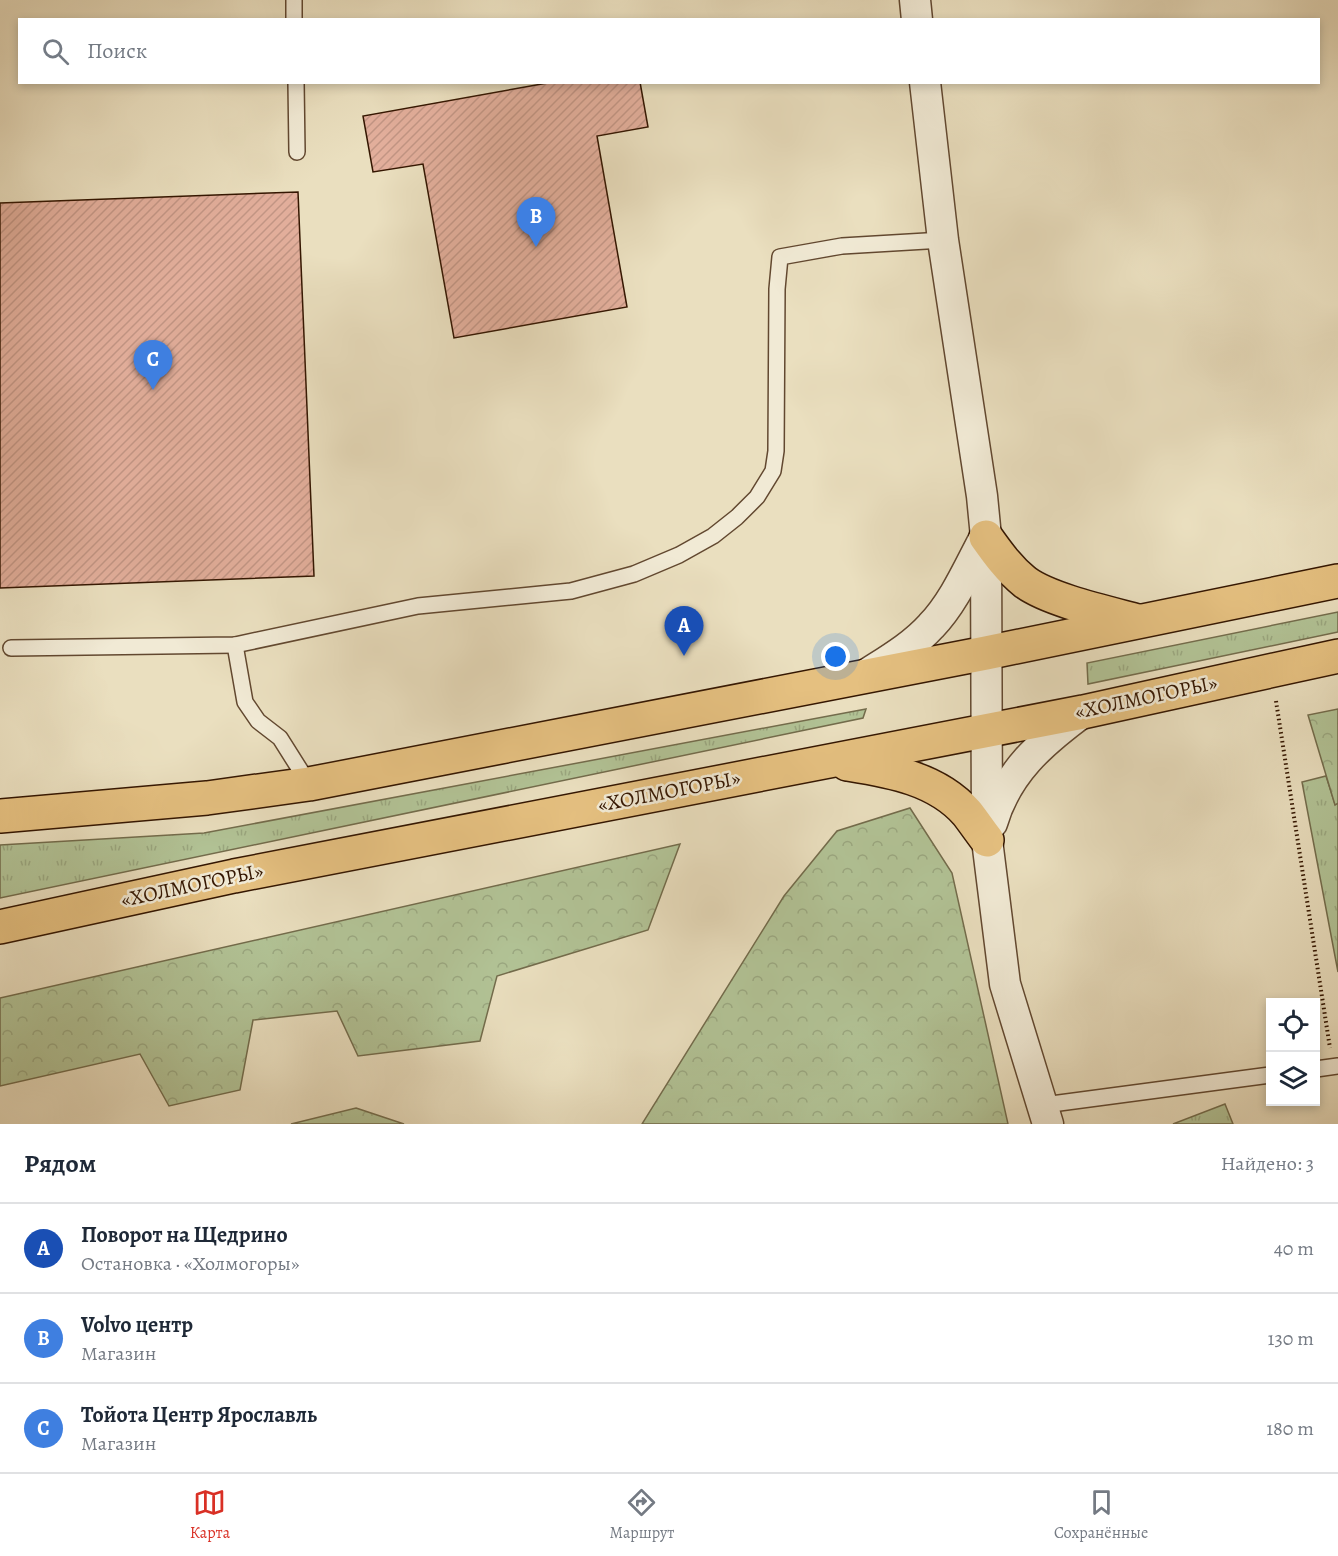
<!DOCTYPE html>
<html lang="ru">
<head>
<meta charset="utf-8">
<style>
	:root { --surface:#fff; --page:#f6f6f7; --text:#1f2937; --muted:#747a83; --line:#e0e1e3; --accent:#d93025 }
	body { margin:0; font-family:Alegreya,serif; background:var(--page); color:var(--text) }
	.controls { position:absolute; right:18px; bottom:18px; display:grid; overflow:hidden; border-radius:0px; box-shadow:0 3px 9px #0003 }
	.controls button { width:54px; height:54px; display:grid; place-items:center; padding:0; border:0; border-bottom:2px solid var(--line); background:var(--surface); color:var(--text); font:30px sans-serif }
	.you { position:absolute; left:836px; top:657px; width:21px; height:21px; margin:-15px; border:4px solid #fff; border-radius:50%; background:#1a73e8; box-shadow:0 0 0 9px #1a73e833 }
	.badge { display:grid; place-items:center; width:39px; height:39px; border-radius:50%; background:var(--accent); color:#fff; font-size:20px; font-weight:700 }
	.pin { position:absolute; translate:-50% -50px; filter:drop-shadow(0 2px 3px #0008) }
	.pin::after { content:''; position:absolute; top:32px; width:21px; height:18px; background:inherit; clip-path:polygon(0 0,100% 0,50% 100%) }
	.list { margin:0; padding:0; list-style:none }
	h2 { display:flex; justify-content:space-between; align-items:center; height:78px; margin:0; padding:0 24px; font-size:26px }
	h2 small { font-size:20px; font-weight:400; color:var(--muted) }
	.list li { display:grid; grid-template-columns:39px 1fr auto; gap:18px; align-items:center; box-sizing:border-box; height:90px; padding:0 24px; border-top:2px solid var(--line) }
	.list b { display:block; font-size:22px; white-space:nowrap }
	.list p { margin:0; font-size:20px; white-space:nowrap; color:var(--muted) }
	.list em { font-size:20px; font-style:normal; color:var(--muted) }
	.icon { flex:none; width:33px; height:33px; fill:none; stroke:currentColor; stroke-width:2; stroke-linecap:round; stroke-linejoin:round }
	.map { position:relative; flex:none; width:1338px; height:1124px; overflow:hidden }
	.search { position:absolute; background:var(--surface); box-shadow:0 3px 9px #0003; left:18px; right:18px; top:18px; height:66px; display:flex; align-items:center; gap:15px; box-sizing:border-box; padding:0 21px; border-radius:0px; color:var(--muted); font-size:22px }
	.sheet { height:348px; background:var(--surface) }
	nav { display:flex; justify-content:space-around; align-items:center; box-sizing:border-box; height:84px; border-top:2px solid var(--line); background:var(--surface); font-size:16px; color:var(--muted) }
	nav a { display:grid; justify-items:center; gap:3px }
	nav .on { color:var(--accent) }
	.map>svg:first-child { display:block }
	.grass { fill:url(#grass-tufts); stroke:#736c4c; stroke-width:1.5 }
	.forest { fill:url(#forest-crowns); stroke:#736c4c; stroke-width:1.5 }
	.building { fill:url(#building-hatch); stroke:#341601; stroke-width:1.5 }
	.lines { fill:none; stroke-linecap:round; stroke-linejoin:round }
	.service-casing { stroke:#624830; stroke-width:18 }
	.minor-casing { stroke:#624830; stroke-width:33 }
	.trunk-casing { stroke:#341601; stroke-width:36 }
	.path { stroke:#341601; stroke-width:4; stroke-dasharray:1.5 3; stroke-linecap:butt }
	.service { stroke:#f1ead5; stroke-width:15 }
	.minor { stroke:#f1ead5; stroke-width:30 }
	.trunk { stroke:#e5c080; stroke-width:33 }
	.labels { text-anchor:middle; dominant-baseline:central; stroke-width:5; stroke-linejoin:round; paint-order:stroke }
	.street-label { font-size:21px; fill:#341601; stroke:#f1ead5 }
</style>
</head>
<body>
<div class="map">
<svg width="1338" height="1124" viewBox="0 0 1338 1124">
	<defs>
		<pattern id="grass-tufts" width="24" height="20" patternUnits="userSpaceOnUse" patternTransform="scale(1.5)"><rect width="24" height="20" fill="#b2c396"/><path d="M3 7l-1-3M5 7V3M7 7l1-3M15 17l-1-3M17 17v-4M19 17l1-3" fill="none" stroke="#9aa780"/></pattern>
		<pattern id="forest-crowns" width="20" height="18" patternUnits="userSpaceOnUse" patternTransform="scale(1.5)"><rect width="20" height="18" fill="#b2c396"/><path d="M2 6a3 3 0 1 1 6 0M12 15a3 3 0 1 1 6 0" fill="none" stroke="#9aa780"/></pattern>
		<pattern id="building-hatch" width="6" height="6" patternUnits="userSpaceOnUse" patternTransform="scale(1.5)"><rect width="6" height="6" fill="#e2ae9b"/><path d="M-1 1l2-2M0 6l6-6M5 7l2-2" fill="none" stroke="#c29584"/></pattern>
	</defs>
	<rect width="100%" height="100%" fill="#eadfbf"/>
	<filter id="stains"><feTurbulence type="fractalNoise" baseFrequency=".00333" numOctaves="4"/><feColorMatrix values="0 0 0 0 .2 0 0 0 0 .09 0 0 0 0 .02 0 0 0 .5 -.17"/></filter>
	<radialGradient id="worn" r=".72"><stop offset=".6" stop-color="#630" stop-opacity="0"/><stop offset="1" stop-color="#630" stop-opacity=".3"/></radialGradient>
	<g class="grass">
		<polygon points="1338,612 1338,632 1088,684 1087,663"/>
		<polygon points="866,709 863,718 0,898 0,845 204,833"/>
		<polygon points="1326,776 1335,804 1338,803 1338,972 1302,782"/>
		<polygon points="1225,1104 1233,1124 1173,1124"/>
	</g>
	<g class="forest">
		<polygon points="1338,709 1338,803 1335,805 1308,715"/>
		<polygon points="910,808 952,873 1008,1124 642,1124 784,896 837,831"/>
		<polygon points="680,844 648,930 497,976 480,1041 358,1056 337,1011 253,1020 240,1090 169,1106 140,1054 0,1086 0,998"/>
		<polygon points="356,1108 404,1124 291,1124"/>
	</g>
	<g class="building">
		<polygon points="553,82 640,82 648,127 597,136 627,307 454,338 423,164 373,172 363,116"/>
		<polygon points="298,192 314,576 0,588 0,203"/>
	</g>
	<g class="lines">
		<g class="service-casing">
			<g id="service">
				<polyline points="294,0 294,20"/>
				<polyline points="296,82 297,152"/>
				<polyline points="235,645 245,702 258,721 280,738 309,784"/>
				<polyline points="11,648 235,645 418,606 571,591 634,574 679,555 713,536 737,517 757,497 773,471 776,451 777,289 780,257 842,246 943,240"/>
				<polyline points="1316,1069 1338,1066"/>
				<polyline points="1044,1105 1270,1075"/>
			</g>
		</g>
		<g class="minor-casing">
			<g id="minor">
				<polyline points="915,0 917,20"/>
				<polyline points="925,82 943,240 982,496 986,537 987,840 1005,984 1048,1124"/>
				<path d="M864 676C887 661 912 647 931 626 954 602 968 569 984 539"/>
				<path d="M992 823C1007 772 1041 743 1083 712"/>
			</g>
		</g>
		<g class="trunk-casing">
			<g id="trunk">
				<path d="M986 537C998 554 1009 569 1025 582 1049 600 1108 613 1138 621"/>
				<path d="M847 764C890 771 936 778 967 813 974 822 980 831 987 840"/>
				<polyline points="0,816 207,798 309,784 986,653 1338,581"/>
				<polyline points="0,927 234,876 1083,712 1338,656"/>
			</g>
		</g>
		<polyline class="path" points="1276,701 1330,1048"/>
		<use href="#service" class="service"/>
		<use href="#minor" class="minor"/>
		<use href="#trunk" class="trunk"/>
	</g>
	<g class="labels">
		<g class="street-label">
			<text transform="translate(1146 697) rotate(-12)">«ХОЛМОГОРЫ»</text>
			<text transform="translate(669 791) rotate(-11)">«ХОЛМОГОРЫ»</text>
			<text transform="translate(192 885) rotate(-12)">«ХОЛМОГОРЫ»</text>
		</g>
	</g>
	<rect width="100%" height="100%" filter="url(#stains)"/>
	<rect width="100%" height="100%" fill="url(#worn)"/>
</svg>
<div class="controls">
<button><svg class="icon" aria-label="locate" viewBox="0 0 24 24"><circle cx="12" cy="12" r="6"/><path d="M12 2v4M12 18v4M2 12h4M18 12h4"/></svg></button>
<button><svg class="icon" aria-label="layers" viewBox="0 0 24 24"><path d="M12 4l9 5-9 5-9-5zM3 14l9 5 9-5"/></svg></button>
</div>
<div class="you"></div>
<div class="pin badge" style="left:684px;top:656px;background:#1a4fb4">A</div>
<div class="pin badge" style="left:536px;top:247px;background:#3f7fe0">B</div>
<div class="pin badge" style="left:153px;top:390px;background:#3f7fe0">C</div>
<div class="search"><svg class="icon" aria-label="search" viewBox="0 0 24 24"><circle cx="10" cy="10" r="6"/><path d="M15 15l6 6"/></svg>Поиск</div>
</div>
<section class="sheet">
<h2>Рядом<small>Найдено: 3</small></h2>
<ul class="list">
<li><span class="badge" style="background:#1a4fb4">A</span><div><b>Поворот на Щедрино</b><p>Остановка · «Холмогоры»</p></div><em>40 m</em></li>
<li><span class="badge" style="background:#3f7fe0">B</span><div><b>Volvo центр</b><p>Магазин</p></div><em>130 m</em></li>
<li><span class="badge" style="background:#3f7fe0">C</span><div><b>Тойота Центр Ярославль</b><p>Магазин</p></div><em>180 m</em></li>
</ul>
</section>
<nav>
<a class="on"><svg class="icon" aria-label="map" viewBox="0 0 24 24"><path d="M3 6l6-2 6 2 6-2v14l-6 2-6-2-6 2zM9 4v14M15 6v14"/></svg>Карта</a>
<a><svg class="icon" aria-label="directions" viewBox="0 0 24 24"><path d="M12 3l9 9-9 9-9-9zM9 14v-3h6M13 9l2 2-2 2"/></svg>Маршрут</a>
<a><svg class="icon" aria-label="saved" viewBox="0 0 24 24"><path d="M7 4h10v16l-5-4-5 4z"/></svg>Сохранённые</a>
</nav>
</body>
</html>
